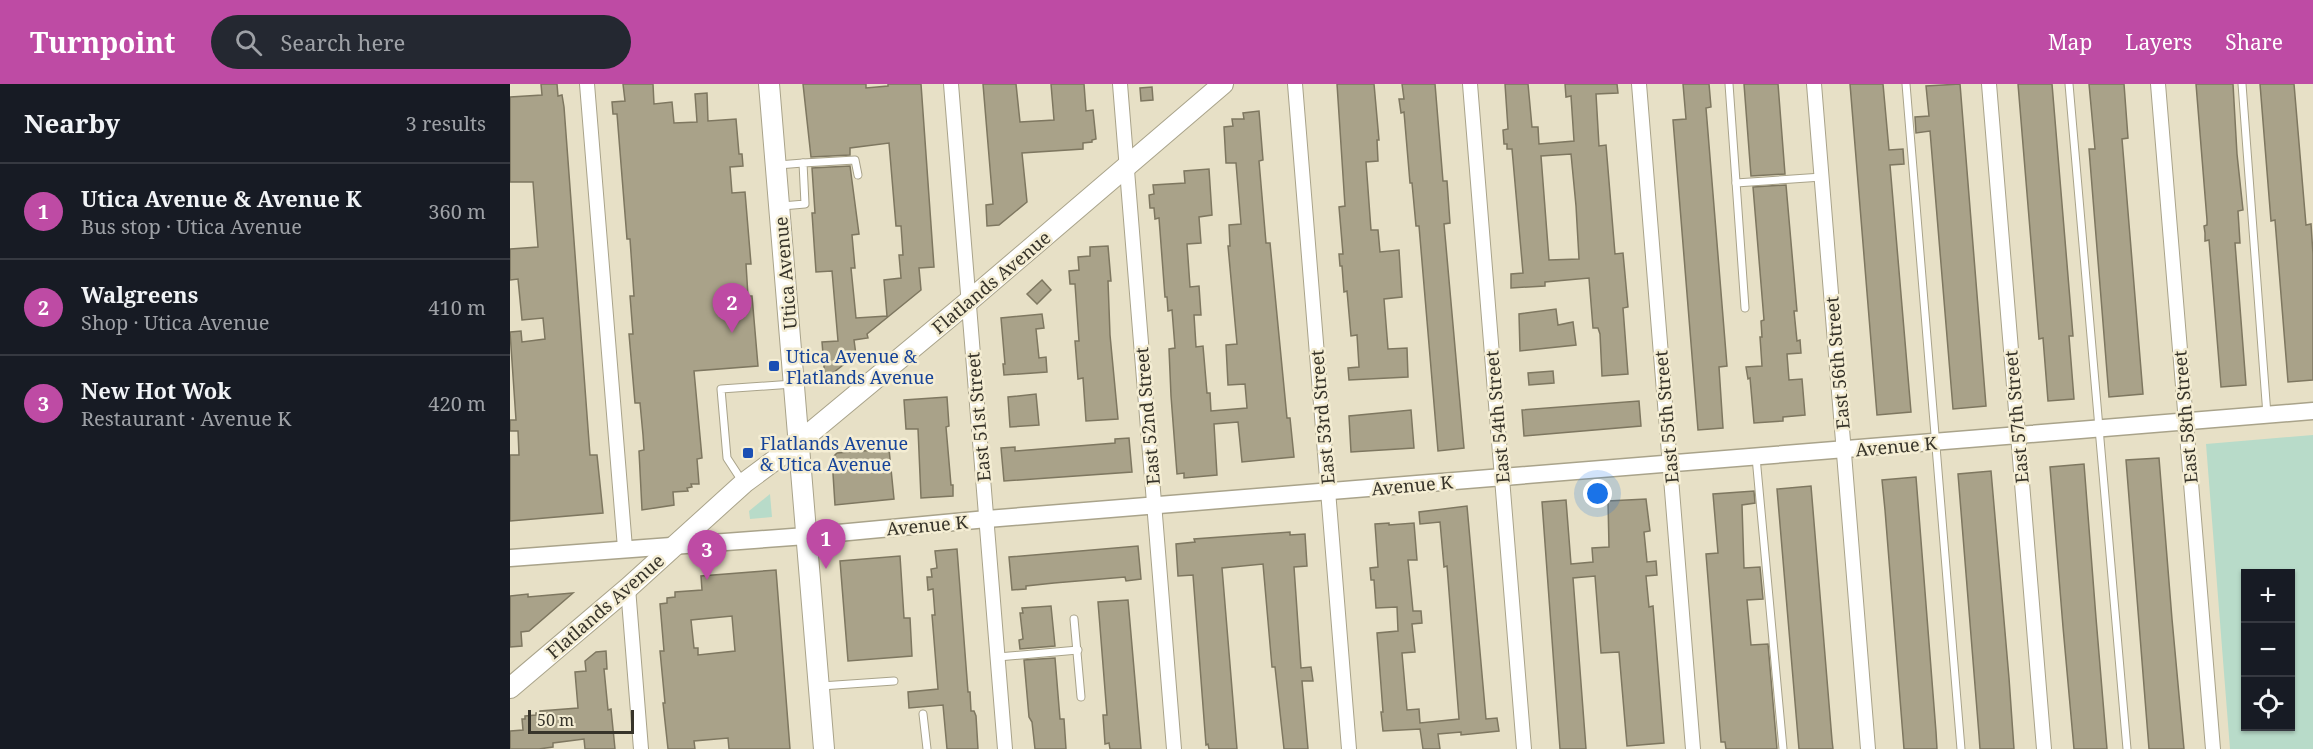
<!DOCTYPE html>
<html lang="en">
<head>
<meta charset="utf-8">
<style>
	:root { --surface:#171b24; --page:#242831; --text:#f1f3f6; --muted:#9ea1a6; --line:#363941; --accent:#be4ba4 }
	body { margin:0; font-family:"Noto Serif",serif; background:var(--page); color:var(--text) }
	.controls { position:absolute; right:18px; bottom:18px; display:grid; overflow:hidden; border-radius:0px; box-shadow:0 2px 4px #0004 }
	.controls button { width:54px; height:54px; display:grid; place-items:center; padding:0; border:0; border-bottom:2px solid var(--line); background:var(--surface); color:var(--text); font:30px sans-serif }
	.scale { position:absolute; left:18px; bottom:15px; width:106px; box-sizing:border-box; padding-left:6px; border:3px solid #37342a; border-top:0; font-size:16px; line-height:21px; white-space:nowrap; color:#37342a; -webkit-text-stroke:4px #f4edd3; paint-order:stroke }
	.you { position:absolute; left:1088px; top:410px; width:21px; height:21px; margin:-15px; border:4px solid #fff; border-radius:50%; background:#1a73e8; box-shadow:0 0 0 9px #1a73e833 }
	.badge { display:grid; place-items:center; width:39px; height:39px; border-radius:50%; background:var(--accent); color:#fff; font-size:20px; font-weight:700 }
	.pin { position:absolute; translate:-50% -50px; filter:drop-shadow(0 2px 3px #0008) }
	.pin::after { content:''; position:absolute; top:32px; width:21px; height:18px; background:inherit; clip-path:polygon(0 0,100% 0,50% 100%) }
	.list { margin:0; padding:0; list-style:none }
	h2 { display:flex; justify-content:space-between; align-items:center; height:78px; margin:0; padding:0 24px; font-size:26px }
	h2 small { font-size:20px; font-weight:400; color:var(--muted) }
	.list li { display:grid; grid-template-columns:39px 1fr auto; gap:18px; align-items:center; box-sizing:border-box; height:96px; padding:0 24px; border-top:2px solid var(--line) }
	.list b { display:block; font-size:22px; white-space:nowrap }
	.list p { margin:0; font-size:20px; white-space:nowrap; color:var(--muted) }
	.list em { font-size:20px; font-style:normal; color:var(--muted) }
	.icon { flex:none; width:33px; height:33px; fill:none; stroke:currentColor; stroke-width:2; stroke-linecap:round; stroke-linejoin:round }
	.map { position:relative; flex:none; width:1803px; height:665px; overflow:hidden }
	header { display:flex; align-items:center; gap:36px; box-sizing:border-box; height:84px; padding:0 30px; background:var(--accent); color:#fff }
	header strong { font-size:28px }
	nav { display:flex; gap:33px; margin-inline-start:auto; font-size:21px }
	.search { width:420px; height:54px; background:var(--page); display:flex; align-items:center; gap:15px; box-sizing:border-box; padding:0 21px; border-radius:33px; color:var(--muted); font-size:22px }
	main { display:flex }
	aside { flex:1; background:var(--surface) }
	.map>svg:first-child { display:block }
	.green { fill:#b8dbc9; fill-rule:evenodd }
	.building { fill:#a9a289; stroke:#7e7760; stroke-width:1.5; fill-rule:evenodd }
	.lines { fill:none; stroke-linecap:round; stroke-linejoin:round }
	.service-casing { stroke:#a9a38a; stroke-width:9 }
	.minor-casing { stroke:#a9a38a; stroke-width:16 }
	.tertiary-casing { stroke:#a9a38a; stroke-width:19 }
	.secondary-casing { stroke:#a9a38a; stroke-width:22 }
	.service { stroke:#fff; stroke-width:7 }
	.minor { stroke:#fff; stroke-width:14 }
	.tertiary { stroke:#fff; stroke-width:16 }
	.secondary { stroke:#fff; stroke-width:20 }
	.transit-dot { fill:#1a4fb4; stroke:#f4edd3; stroke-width:2 }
	.labels { text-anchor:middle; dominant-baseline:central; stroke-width:5; stroke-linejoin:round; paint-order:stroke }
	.street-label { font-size:18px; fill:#37342a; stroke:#f4edd3 }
	.transit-label { font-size:18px; fill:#164399; stroke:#f4edd3; text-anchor:start }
</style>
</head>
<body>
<header>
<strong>Turnpoint</strong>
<div class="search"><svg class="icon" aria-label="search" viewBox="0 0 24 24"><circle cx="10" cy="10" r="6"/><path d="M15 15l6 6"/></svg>Search here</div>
<nav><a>Map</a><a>Layers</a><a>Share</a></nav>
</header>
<main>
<aside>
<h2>Nearby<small>3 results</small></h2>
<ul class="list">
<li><span class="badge">1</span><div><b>Utica Avenue &amp; Avenue K</b><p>Bus stop · Utica Avenue</p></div><em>360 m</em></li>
<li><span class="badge">2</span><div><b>Walgreens</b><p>Shop · Utica Avenue</p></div><em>410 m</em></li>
<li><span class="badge">3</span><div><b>New Hot Wok</b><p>Restaurant · Avenue K</p></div><em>420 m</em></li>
</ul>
</aside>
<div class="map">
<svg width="1803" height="665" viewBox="0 0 1803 665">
	<rect width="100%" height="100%" fill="#e7e0c6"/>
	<g class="green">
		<path d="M1803 351V665H1720L1696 360ZM1736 490H1780V642H1736Z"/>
		<polygon points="260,410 262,433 240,435 239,427"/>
	</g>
	<g class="building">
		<polygon points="31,0 47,0 48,12 52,11 54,23 80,371 87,371 93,429 0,437 0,371 9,371 8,347 0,347 0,336 6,336 0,248 11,247 12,258 35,255 33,234 12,236 8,195 0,196 0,165 28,163 23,98 0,98 0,13 32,11"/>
		<polygon points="113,0 143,0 144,20 162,18 164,39 187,38 185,10 197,9 198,37 226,35 229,70 232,70 233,82 220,83 222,109 235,108 241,180 236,180 238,212 242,212 248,282 184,287 192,374 187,375 189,400 181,400 182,403 177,404 178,407 163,408 164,421 132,426 129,367 134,366 133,351 130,319 125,319 119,250 123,250 120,212 124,212 120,155 117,155 107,30 103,30 102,18 115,17"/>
		<polygon points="293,0 356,0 356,4 378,2 378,0 411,0 424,183 409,184 411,206 357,250 358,254 344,256 346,271 315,295 312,258 328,257 322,187 306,188 302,129 305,129 302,84 340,82 349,150 342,151 345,184 341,184 346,234 377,232 374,196 391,194 389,171 393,171 392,156 391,142 386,142 379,59 340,64 340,71 301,73"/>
		<polygon points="473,0 506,0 510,38 544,36 541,0 574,0 576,27 583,26 586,55 582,56 582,58 573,59 573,65 512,69 517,118 489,141 477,142 476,121 483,120"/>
		<polygon points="827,0 864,0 869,56 867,56 868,77 856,78 861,146 868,146 870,168 889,166 892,213 874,215 878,265 897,264 898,293 839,296 838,284 849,283 847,251 841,252 837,207 834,208 832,182 830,182 829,170 833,170 829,123 835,122"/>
		<polygon points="892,0 925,0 933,97 937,97 940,139 934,140 954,364 928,367 909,142 906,142 902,99 900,99 894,28 891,29 889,15 894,15"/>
		<path d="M995 0H1018L1022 43H1028L1029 60 1064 57 1061 12 1056 13 1055 0H1107L1108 9 1086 10 1089 62 1096 61 1105 170 1113 169 1118 223 1113 224 1118 290 1092 292 1090 250 1088 244H1083L1079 194 1035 198V202L1001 204V190L1013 189 1002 65H997V60H994L993 46 998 45ZM1061 70 1066 122 1069 175 1039 176 1031 72Z"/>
		<polygon points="1173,0 1199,0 1201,23 1196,24 1217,282 1209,283 1213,344 1188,346 1163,36 1176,35"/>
		<polygon points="1234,0 1268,0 1275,90 1241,92"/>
		<polygon points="1340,0 1373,0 1379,66 1393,65 1394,80 1380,81 1401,328 1367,331"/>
		<polygon points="1450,0 1476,322 1443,325 1420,47 1406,49 1405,33 1419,32 1416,2"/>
		<polygon points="1508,0 1542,0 1563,252 1559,252 1564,315 1538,317 1533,254 1529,255"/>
		<polygon points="1579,0 1614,0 1618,54 1612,55 1633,310 1599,313 1579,65 1585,65"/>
		<polygon points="1686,0 1723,0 1727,70 1733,126 1728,127 1730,159 1725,159 1736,301 1711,303 1699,156 1695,157 1695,149 1694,142 1697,141 1697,136"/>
		<polygon points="1750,0 1784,0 1796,141 1801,140 1803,170 1803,296 1778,298 1765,136 1761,137"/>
		<polygon points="642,3 643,16 631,17 630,4"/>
		<polygon points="749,27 753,76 749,77 756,159 760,159 777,334 780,334 784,373 732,378 728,338 704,340 707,391 674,394 674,389 667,390 661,312 659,265 665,264 662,226 658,227 657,213 655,213 649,134 645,135 644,124 640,124 639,111 644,110 643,101 675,99 674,87 699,85 702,131 689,133 691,159 677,160 680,203 689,202 691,231 684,231 686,263 693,262 697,309 700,309 701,327 737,324 735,300 718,301 716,261 727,260 718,162 720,162 719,141 731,140 726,79 716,79 714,43 723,42 722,35 734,35 733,29"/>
		<polygon points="1276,101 1287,227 1284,227 1287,257 1290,256 1291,269 1277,270 1279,296 1292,295 1295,331 1273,333 1273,337 1244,339 1240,294 1238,295 1236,283 1252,282 1250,253 1252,253 1251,237 1254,236 1243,103"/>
		<polygon points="598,162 601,197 598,197 600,251 608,335 576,337 573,294 568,295 565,257 569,257 565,200 560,200 559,187 569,186 568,173 580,172 580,163"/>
		<polygon points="532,196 541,206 527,220 517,210"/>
		<polygon points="1046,225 1048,241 1063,238 1066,261 1010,267 1009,230"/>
		<polygon points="532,230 534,244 526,245 529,274 536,273 537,288 494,291 493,280 495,280 491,234"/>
		<polygon points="1043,287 1044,299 1019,301 1018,289"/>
		<polygon points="526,310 529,341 500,343 498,313"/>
		<polygon points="437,313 439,342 436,343 441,401 443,401 443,412 411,414 408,345 396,345 394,316"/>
		<polygon points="1129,317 1131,342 1014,352 1012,326"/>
		<polygon points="901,326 904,364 841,368 839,332"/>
		<polygon points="619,354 622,388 494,397 491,364 505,363 505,367 605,359 605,355"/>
		<polygon points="379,365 384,415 325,421 322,374 327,369"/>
		<polygon points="1649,374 1662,535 1674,665 1639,665 1616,376"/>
		<polygon points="1574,380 1586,534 1597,665 1564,665 1553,543 1540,383"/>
		<polygon points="1481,387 1499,594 1504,665 1470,665 1469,651 1448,390"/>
		<polygon points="1406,393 1426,648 1427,665 1394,665 1375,426 1372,396"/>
		<polygon points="1301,402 1322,656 1323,665 1289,665 1267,405"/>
		<polygon points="1244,407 1245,419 1232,421 1234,484 1250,483 1253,515 1237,516 1241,561 1258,560 1267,665 1216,665 1215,658 1211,658 1196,470 1208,469 1203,410"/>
		<polygon points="1136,415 1140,447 1134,448 1137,478 1146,477 1147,491 1136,492 1139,523 1143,522 1154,659 1117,662 1109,568 1091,569 1085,492 1063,494 1076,665 1050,665 1032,418 1056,416 1061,480 1083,478 1082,464 1099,463 1098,417"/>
		<polygon points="957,422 976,635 987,634 989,647 951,651 951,648 928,650 930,665 913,665 910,645 873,647 871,628 873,628 867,549 888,547 887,523 866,524 864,496 861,496 860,484 868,483 865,440 879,439 879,441 904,439 907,476 898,476 903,527 911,527 912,539 902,540 905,568 892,569 897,626 909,625 910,639 949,635 937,482 934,483 930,438 910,440 909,428"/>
		<polygon points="780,448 780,451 795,450 797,482 784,483 791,584 801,583 803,597 792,597 798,665 774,665 765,583 762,583 753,480 712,484 727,665 699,665 698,660 696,661 683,491 668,492 666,460 685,458 684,455"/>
		<polygon points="628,462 631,495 616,497 615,493 544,499 516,502 516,505 502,506 499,473"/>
		<polygon points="447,465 458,608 460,608 461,627 464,627 466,632 468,665 437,665 433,621 399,624 398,608 428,605 422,531 425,531 423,505 418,506 417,493 422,493 421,485 427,484 425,467"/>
		<polygon points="390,472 394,534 400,534 402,572 338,577 330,477"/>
		<path d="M266 486 280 665H219L218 654 184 657 185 665H158L153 619H155L150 567H154L150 520 157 519V514L165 513V508L192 506 191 492ZM222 532 225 567 188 571V564H184L181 536Z"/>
		<polygon points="63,509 19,547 11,548 12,562 0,563 0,512 18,510 18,513"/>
		<polygon points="618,516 631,665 600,665 599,659 595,660 593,631 597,631 588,518"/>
		<polygon points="541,522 545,562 510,565 509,556 513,555 510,529 513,529 512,524"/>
		<polygon points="96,567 97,585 94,585 98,626 101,625 105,665 75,665 74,655 43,659 43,663 29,665 0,665 0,647 13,646 12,635 15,635 15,632 26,631 26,629 30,629 30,627 68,624 65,588 76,587 75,577 86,568"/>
		<polygon points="545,574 550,635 554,635 556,665 525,665 522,638 519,633 514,576"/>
	</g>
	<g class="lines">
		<g class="service-casing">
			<g id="service">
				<polyline points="1219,0 1235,224"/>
				<polyline points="1396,0 1451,665"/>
				<polyline points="1559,0 1617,665"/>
				<polyline points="1732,0 1757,331"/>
				<polyline points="268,81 293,79"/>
				<polyline points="1226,99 1312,93"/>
				<polyline points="272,122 295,120 293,79 345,76 348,91"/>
				<polyline points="1246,373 1273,665"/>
				<polyline points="232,397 217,374 211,305 283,300"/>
				<polyline points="564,535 571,613"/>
				<polyline points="488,573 568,566"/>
				<polyline points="311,602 384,597"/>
				<polyline points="413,630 417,665"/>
			</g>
		</g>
		<g class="minor-casing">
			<g id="minor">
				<polyline points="77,0 115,464"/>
				<polyline points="441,0 495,665"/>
				<polyline points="610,0 664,665"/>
				<polyline points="785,0 839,665"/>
				<polyline points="960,0 1014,665"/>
				<polyline points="1129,0 1183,665"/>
				<polyline points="1304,0 1358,665"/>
				<polyline points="1479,0 1534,665"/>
				<polyline points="1648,0 1703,665"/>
				<polyline points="118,504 131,665"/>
			</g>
		</g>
		<g class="tertiary-casing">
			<polyline id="tertiary" points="0,474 296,452 477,435 1803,327"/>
		</g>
		<g class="secondary-casing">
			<g id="secondary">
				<polyline points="259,0 314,665"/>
				<polyline points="0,604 118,504 234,399 288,359 459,217 713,0"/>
			</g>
		</g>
		<use href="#service" class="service"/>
		<use href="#minor" class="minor"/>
		<use href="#tertiary" class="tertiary"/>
		<use href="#secondary" class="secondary"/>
	</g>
	<g class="transit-dot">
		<rect x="258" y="276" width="12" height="12" rx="3"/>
		<rect x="232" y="363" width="12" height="12" rx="3"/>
	</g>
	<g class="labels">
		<g class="street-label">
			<text transform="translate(275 189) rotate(-95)">Utica Avenue</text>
			<text transform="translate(481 198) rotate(-40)">Flatlands Avenue</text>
			<text transform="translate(1327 279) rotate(-95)">East 56th Street</text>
			<text transform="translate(637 332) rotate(-95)">East 52nd Street</text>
			<text transform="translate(468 333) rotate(-95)">East 51st Street</text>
			<text transform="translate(812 333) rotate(-95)">East 53rd Street</text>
			<text transform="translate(987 333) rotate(-95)">East 54th Street</text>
			<text transform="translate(1156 333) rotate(-95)">East 55th Street</text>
			<text transform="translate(1506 333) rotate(-95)">East 57th Street</text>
			<text transform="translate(1675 333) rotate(-95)">East 58th Street</text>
			<text transform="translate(1386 362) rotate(-5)">Avenue K</text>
			<text transform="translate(902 401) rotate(-5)">Avenue K</text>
			<text transform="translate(417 441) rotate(-5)">Avenue K</text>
			<text transform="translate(95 522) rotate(-41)">Flatlands Avenue</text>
		</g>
		<g class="transit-label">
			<text x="276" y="272">Utica Avenue &amp;<tspan x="276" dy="21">Flatlands Avenue</tspan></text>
			<text x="250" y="359">Flatlands Avenue<tspan x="250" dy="21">&amp; Utica Avenue</tspan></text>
		</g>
	</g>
</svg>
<div class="controls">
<button>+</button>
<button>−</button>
<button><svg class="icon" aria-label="locate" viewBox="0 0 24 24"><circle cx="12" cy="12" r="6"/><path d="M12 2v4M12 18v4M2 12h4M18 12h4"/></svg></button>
</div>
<div class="scale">50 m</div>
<div class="you"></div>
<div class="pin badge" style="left:316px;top:485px">1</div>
<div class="pin badge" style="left:222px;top:249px">2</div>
<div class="pin badge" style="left:197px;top:496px">3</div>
</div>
</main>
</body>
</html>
